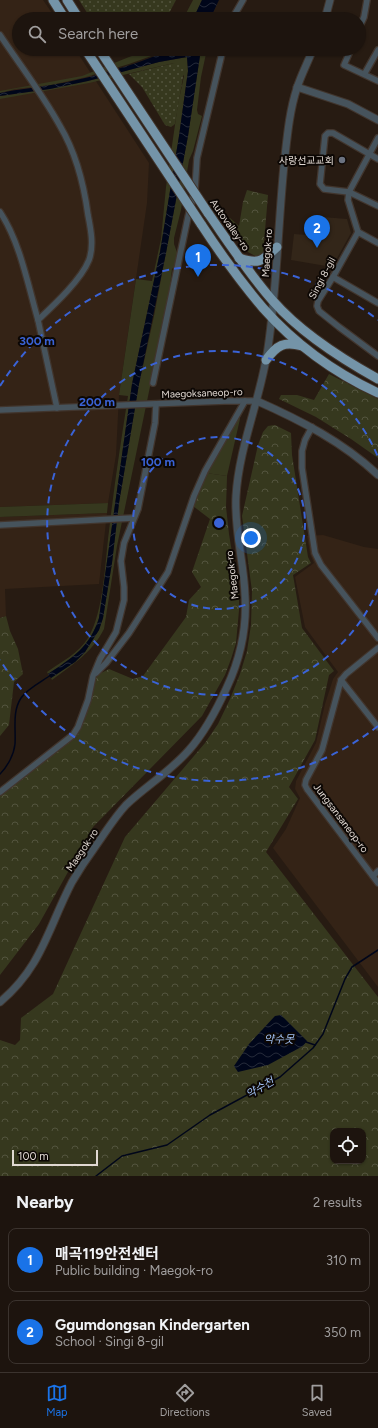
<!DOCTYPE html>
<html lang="en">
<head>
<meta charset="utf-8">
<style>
	:root { --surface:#1d140e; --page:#2a211c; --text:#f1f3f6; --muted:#a09e9e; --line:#3b332e; --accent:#1a73e8 }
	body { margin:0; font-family:Figtree,"Noto Sans KR",sans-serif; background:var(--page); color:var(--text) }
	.controls { position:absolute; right:12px; bottom:12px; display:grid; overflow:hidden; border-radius:8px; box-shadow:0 1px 3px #0004 }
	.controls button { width:36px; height:36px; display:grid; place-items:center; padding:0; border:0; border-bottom:1px solid var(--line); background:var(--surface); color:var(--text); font:20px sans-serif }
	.scale { position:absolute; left:12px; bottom:10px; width:86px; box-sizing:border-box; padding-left:4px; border:2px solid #e0d8d2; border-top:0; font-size:11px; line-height:14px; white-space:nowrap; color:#e0d8d2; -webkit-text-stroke:3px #0c0704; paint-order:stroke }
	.you { position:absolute; left:251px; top:538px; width:14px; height:14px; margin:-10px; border:3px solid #fff; border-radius:50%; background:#1a73e8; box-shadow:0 0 0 6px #1a73e833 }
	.badge { display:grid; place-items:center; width:26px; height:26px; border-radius:50%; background:var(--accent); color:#fff; font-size:13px; font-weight:700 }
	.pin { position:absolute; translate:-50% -33px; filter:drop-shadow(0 1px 2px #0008) }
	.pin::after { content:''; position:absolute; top:21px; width:14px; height:12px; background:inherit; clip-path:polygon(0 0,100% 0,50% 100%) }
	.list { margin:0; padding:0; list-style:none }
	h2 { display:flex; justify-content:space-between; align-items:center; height:52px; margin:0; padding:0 16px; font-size:17px }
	h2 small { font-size:13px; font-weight:400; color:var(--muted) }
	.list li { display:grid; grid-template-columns:26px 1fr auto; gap:12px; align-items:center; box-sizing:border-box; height:64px; margin:0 8px 8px; padding:0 8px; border:1px solid var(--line); border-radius:8px }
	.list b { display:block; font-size:15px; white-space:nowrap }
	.list p { margin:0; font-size:13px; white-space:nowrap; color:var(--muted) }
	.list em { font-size:13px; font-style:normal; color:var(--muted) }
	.icon { flex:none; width:22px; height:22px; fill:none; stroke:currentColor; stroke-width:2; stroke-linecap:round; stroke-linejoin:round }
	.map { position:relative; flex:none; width:378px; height:1176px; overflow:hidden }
	.search { position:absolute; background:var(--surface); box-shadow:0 1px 3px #0004; left:12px; right:12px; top:12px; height:44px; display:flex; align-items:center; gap:10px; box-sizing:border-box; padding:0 14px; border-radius:22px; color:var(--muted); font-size:15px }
	.sheet { height:196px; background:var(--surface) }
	nav { display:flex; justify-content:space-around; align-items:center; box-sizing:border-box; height:56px; border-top:1px solid var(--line); background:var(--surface); font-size:11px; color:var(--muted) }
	nav a { display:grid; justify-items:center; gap:2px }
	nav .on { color:var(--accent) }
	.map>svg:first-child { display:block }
	.built { fill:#342316 }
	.education { fill:#332619 }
	.grass { fill:#36381e }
	.forest { fill:url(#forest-crowns); fill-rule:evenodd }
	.park { fill:url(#park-dots) }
	.water { fill:url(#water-waves) }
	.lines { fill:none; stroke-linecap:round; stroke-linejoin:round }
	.stream { stroke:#00061a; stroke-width:1.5 }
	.minor-casing { stroke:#41352d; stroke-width:8 }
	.tertiary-casing { stroke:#41352d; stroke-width:9 }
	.trunk-casing { stroke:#41352d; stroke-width:11 }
	.minor { stroke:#46535c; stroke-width:5.5 }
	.tertiary { stroke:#46535c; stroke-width:7 }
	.trunk { stroke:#7494a8; stroke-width:9 }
	.trunk-bridge-casing { stroke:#41352d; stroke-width:11; stroke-linecap:butt }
	.trunk-bridge { stroke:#7494a8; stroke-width:9 }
	.ring { fill:none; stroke:#3a63d7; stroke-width:2; stroke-dasharray:7 5 }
	.worship-dot { fill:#6b7280; stroke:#0c0704; stroke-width:1.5 }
	.labels { text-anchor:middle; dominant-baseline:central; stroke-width:4; stroke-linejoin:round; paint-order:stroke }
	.poi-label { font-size:10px; fill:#e0d8d2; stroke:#0c0704; text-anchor:end }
	.street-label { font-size:10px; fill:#e0d8d2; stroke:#0c0704 }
	.water-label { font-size:11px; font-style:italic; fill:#a1c0f3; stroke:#0c0704 }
	.centre { fill:#3a63d7; stroke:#0c0704; stroke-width:2 }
	.ring-label { font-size:12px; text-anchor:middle; font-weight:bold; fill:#3a63d7; stroke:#0c0704; stroke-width:4; stroke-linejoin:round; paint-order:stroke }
</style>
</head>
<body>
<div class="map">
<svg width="378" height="1176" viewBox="0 0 378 1176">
	<defs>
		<pattern id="forest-crowns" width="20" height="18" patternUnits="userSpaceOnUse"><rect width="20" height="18" fill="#36381e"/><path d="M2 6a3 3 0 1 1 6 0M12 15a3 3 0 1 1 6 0" fill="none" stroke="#53543e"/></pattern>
		<pattern id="park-dots" width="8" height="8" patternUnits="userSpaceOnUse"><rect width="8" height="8" fill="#36381e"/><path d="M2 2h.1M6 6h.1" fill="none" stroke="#53543e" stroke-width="1.8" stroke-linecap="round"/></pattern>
		<pattern id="water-waves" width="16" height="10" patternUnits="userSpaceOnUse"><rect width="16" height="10" fill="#00061a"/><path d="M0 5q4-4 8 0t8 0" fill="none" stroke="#252a3a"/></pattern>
	</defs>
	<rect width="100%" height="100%" fill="#271b12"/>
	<g class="built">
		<polygon points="0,0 43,0 56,19 19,19 19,49 75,49 149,163 147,203 119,395 116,455 108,503 0,507"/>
		<polygon points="107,513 99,584 5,589 6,616 0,618 0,517"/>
		<polygon points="323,535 364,547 378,549 378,987 273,848 286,829 300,798 295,789 296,781 316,743 325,704 333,679 338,672 305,627 295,577 314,563 310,554 307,536"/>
	</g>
	<polygon class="education" points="322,217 347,219 351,233 332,267 291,260 294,234 319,236"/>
	<g class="grass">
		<polygon points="193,0 202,0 193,19 183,19"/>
		<polygon points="153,49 171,49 129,64 86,77 51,85 15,89 0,93 0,91 82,76 129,57"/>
		<path d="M201 49H207L201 77 197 110 198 114 202 116 193 151 189 160 181 210 174 238V244L178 255 175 266 172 269 169 295 117 546 104 629C92 653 72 665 52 680L51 678 75 662 85 652 99 630 103 618 112 563 119 503 139 384 154 316 188 136Z"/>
		<path d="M187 57 188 71 179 136 160 252 132 384 99 618C90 647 72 658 48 674L47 672C61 662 79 653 88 638 104 612 105 561 109 531 114 486 121 441 128 396L119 395 136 279 152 281 161 239 166 187 178 104 184 76 174 63 89 83 0 99V96L50 89 88 81 159 62Z"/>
		<polygon points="239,415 240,419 227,476 206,473"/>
		<polygon points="108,503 107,513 0,517 0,507"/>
	</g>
	<g class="forest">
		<polygon points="247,190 268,195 263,254 257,257 248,252 225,224 230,218 239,226 243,202"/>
		<polygon points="329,374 378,399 378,458 351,439 316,417 279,399 281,395 297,395 314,400"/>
		<path d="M275 425 291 433 292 455 308 557 311 563 293 575 302 628 334 671 329 675 315 740 289 787 298 799 266 852 378 997V1176H0V1040L15 1045 20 1040 21 1018 53 994 125 837 205 743 218 724 230 699 240 674 247 651 251 625 252 591 242 516 258 445 263 432 268 426ZM333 1131H363V1161H333Z"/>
		<polygon points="206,473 227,476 226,507 229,534 239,596 239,610 236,643 231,659 225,675 202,716 93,827 39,924 0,975 0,796 28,771 71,740 90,700 96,677 99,674 109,669 133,679 143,676 186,617 189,600 201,587 192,572 210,519 193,506"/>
		<polygon points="6,616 10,631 18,649 23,674 14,682 9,725 0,736 0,618"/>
	</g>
	<g class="park">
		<polygon points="79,0 176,0 166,19 91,19"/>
		<polygon points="174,63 183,65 184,71 175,124 171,127 165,125 142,87 129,74"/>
	</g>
	<g class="water">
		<polygon points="202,0 219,0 210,19 193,19"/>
		<path d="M171 49H201L188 136 166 253 139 384 119 503 112 563 103 618 99 630 85 652 75 662 51 678 48 674C72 658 90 647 99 618L132 384 160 252 179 136 188 71 187 57 159 62 88 81 50 89 0 96V93C17 89 34 88 51 85 88 79 137 65 171 49Z"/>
		<polygon points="281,1015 307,1041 303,1046 268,1065 238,1072 234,1066 249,1044 275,1016"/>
	</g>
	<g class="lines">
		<g class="stream">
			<path d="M0 774C8 766 14 754 15 744 16 728 12 712 21 698 28 688 41 682 51 675"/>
			<polyline points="306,1042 315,1045"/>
			<polyline points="96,1176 122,1156 167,1145 210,1115 280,1077 313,1048 323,1034 345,979 352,967 378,950"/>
		</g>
		<g class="minor-casing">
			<g id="minor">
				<polyline points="232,19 243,0"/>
				<polyline points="359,28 364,17 367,0"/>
				<path d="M0 35C20 65 43 95 60 126 76 153 84 185 88 215 91 230 94 246 89 260 81 280 54 305 38 320L57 408"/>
				<polyline points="351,49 344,65 378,81"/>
				<polyline points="365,73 378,50"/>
				<polyline points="378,138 349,192 348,200 358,232 378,243"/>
				<polyline points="378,159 333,133 328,133 325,136 320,184 324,189 349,192 378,206"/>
				<path d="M0 212C20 242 28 285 38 320"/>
				<polyline points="358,232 333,277 318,301 317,306 319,311 339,327 378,356"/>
				<polyline points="333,277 378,303"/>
				<polyline points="153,383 188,217 195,190 197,158 223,49"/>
				<polyline points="0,410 225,401 257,401"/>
				<polyline points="312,427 305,440 302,451 302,468 315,553 321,565 378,638"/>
				<polyline points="0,525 133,518"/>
				<polyline points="378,648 346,674 341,680 322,750 306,780 305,785 307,789 378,883"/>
				<polyline points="96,673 106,663 129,633 168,572 194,496 205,471 245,401"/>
				<polyline points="341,680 378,727"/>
				<polyline points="0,792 73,735 78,727 88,700 93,676 100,659 116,632 124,600 124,587 121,561 124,543 138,509 155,423 156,404"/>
				<polyline points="373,876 378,871"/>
			</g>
		</g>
		<g class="tertiary-casing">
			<g id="tertiary">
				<polyline points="325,19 330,0"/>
				<polyline points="297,87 348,104 378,120"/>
				<path d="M257 401C300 420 343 442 378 475"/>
				<path d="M0 1002C42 967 48 928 72 882 79 870 87 858 95 847 105 833 114 818 126 805 146 786 171 771 189 750 205 732 217 709 227 687 240 659 247 626 245 595 244 562 234 531 236 496 239 446 261 398 268 348 277 287 278 226 284 165 287 139 289 112 297 88 301 75 308 62 313 49"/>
			</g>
		</g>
		<g class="trunk-casing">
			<g id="trunk">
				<polyline points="53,0 65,19"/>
				<polyline points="67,0 79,19"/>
				<path d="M208 213C229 243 249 274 273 301 300 332 342 359 378 379"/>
				<path d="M201 224C220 253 240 281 263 308 294 343 335 373 378 393"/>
				<path d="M239 258C259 265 262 261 277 247"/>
				<path d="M266 360C277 345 284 341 302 346"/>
			</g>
		</g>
		<use href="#minor" class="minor"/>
		<use href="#tertiary" class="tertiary"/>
		<use href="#trunk" class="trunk"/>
		<g class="trunk-bridge-casing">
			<g id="trunk-bridge">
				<polyline points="85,49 201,224"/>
				<polyline points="99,49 208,213"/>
			</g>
		</g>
		<use href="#trunk-bridge" class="trunk-bridge"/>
	</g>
	<g class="ring">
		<circle cx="219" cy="523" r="86"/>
		<path d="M378 589A172 172 0 1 1 378 457"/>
		<path d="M378 726A258 258 0 0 1 0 660M0 386A258 258 0 0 1 378 320"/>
	</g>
	<circle class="worship-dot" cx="342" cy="160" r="4"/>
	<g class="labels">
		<g class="poi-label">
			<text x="334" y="160">사랑선교교회</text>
		</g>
		<g class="street-label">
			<text transform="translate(230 225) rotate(55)">Autovalley-ro</text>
			<text transform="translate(267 253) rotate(-86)">Maegok-ro</text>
			<text transform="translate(322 278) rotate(-62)">Singi 8-gil</text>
			<text transform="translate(202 393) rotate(-2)">Maegoksaneop-ro</text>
			<text transform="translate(232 575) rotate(-97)">Maegok-ro</text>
			<text transform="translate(341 818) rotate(53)">Jungsansaneop-ro</text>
			<text transform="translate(82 850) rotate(-56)">Maegok-ro</text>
		</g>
		<g class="water-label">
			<text x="279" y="1039">약수못</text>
			<text transform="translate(260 1088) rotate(-29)">약수천</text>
		</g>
	</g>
	<circle cx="219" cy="523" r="6" class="centre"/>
	<g class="ring-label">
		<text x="37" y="345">300 m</text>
		<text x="97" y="406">200 m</text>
		<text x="158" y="466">100 m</text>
	</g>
</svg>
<div class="controls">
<button><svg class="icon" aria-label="locate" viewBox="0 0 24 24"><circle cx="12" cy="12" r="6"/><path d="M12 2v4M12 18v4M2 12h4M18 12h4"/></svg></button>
</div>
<div class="scale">100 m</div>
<div class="you"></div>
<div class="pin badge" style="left:198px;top:277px">1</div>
<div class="pin badge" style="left:317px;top:248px">2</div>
<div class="search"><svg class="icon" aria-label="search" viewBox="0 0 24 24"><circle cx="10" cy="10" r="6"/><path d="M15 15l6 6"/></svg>Search here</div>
</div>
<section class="sheet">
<h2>Nearby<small>2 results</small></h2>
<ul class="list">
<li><span class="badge">1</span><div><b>매곡119안전센터</b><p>Public building · Maegok-ro</p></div><em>310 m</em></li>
<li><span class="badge">2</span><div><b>Ggumdongsan Kindergarten</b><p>School · Singi 8-gil</p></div><em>350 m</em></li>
</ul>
</section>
<nav>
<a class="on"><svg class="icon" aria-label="map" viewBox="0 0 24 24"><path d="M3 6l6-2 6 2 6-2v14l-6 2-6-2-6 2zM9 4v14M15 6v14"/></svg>Map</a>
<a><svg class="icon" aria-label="directions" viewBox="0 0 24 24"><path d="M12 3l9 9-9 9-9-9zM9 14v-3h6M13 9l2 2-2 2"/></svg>Directions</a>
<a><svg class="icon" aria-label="saved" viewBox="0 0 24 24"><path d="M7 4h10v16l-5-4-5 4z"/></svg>Saved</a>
</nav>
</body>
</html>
